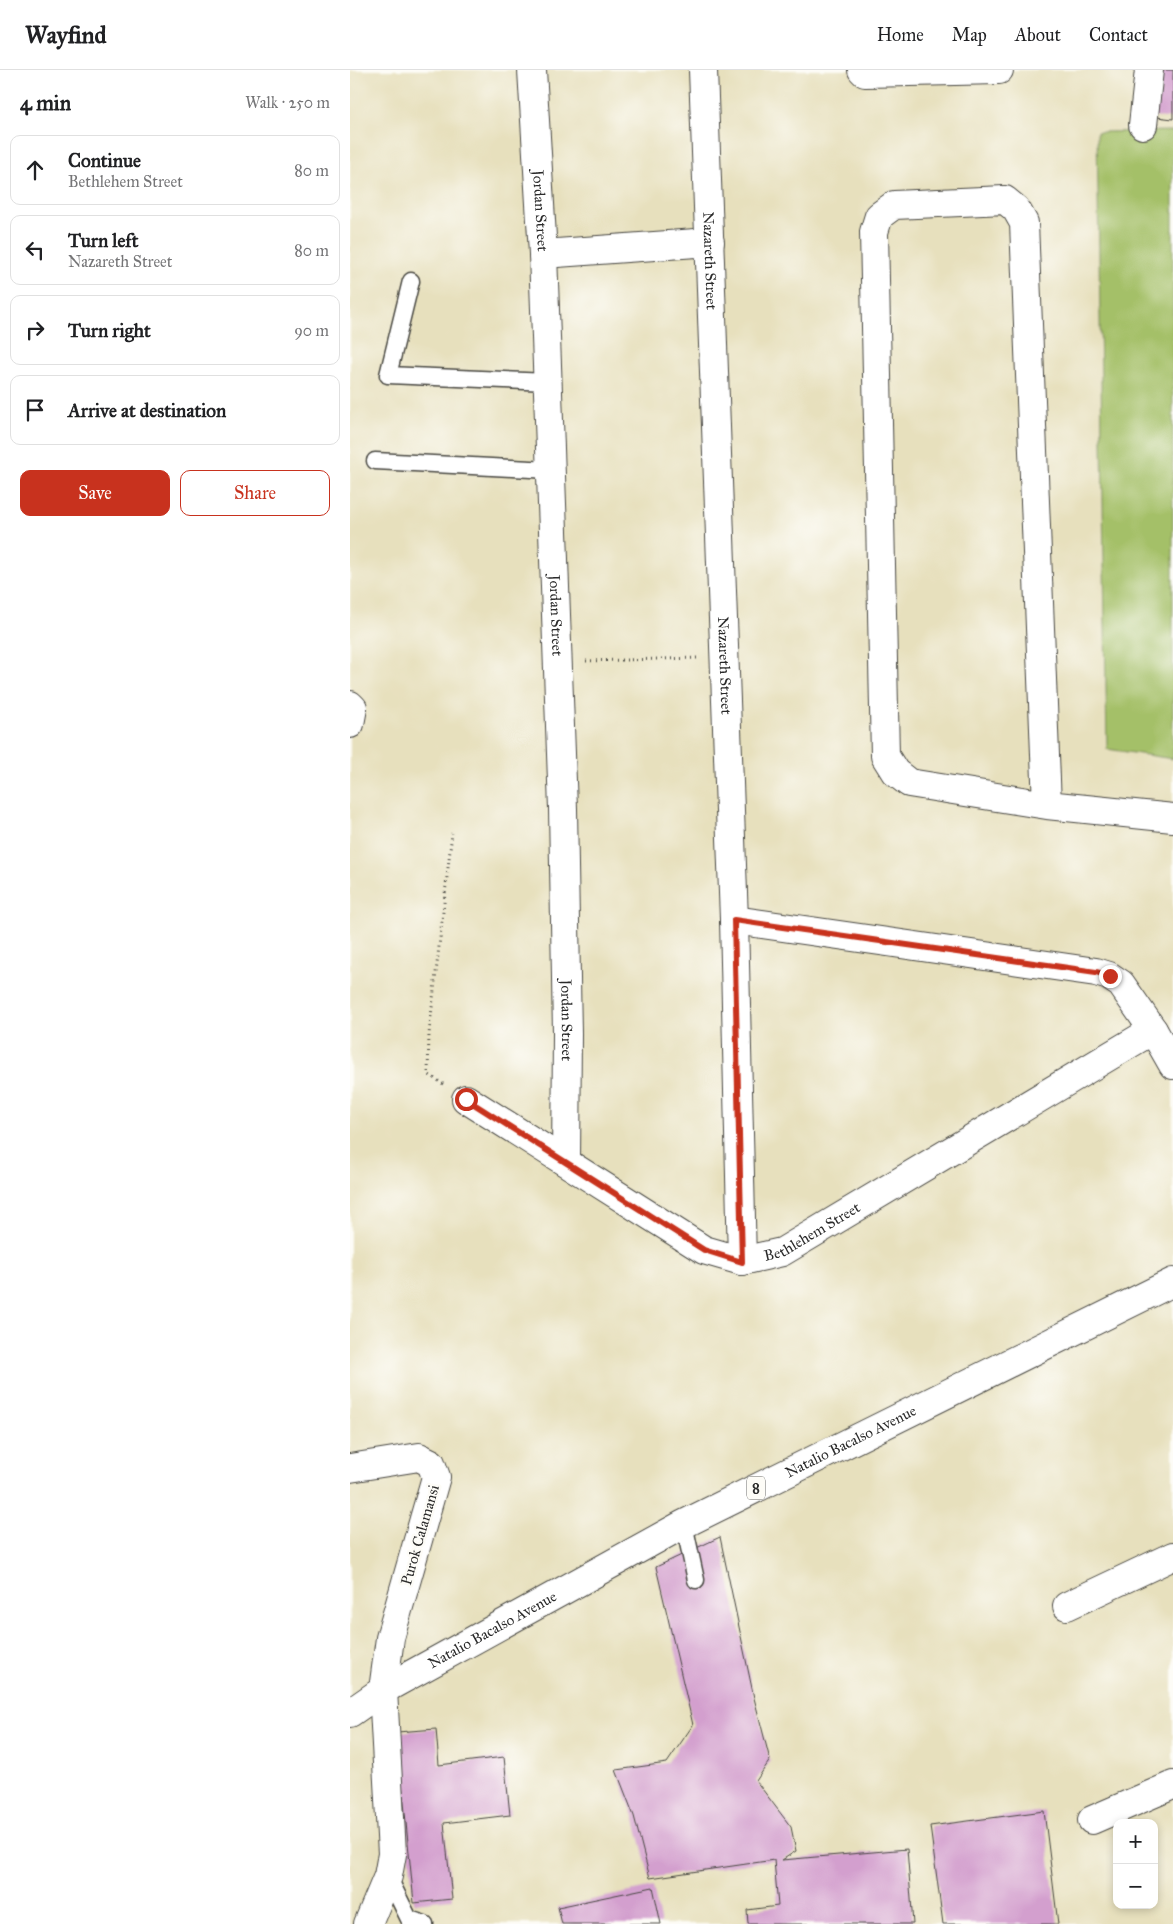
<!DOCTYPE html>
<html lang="en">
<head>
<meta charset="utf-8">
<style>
	:root { --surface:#fff; --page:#f2f2f2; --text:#202124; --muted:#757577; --line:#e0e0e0; --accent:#c8321e }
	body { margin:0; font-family:"IM FELL Great Primer",serif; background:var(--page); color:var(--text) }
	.controls { position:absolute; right:15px; bottom:15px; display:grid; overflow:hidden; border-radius:10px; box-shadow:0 2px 8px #0003 }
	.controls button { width:45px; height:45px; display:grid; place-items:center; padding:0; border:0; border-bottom:1px solid var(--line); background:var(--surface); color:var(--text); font:25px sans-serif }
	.stop { position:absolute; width:15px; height:15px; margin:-11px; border:4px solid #c8321e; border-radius:50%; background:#fff }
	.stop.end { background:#c8321e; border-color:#fff; box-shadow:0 1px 5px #0008 }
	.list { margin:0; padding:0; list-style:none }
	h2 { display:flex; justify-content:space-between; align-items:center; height:65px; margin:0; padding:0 20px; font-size:21px }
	h2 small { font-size:16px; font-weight:400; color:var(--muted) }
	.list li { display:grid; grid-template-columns:32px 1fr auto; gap:15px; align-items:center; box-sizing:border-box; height:70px; margin:0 10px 10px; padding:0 10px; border:1px solid var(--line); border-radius:10px }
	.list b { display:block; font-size:19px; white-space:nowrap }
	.list p { margin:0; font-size:16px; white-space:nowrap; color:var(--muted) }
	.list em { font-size:16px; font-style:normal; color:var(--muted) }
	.actions { display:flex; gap:10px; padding:15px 20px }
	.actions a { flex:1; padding:11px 0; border:1px solid var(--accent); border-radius:10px; text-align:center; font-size:18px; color:var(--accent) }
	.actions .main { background:var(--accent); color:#fff }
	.icon { flex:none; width:28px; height:28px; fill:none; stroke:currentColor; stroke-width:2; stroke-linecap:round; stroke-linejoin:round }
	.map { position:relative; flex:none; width:823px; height:1854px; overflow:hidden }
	header { display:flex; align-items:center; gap:30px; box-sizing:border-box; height:70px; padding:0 25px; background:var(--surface); border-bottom:1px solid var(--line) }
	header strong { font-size:24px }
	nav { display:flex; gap:28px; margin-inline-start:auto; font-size:18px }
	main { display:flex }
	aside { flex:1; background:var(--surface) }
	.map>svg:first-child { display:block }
	.green { fill:#a4c067; stroke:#687649 }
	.building { fill:#d39fce }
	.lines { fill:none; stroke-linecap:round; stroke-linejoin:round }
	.lane-casing { stroke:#474641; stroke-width:19 }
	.street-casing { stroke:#474641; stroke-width:30 }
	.highway-casing { stroke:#474641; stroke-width:30 }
	.path { stroke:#474641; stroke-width:3; stroke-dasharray:1 4; stroke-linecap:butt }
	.lane { stroke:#fff; stroke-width:16 }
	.street { stroke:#fff; stroke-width:28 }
	.highway { stroke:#fff; stroke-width:28 }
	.route { stroke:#c8321e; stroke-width:6 }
	.labels { text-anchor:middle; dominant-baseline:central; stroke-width:5; stroke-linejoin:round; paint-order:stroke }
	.shield { fill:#fdfcf7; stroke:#6a6a68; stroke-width:1 }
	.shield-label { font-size:14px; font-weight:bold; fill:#2b2b2b }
	.street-label { font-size:15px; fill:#2b2b2b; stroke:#fdfcf7 }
</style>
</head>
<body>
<header>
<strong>Wayfind</strong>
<nav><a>Home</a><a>Map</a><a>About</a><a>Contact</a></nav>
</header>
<main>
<aside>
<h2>4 min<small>Walk · 250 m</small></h2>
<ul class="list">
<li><svg class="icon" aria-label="ahead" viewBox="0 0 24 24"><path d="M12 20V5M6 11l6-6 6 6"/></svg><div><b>Continue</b><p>Bethlehem Street</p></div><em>80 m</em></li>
<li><svg class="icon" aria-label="left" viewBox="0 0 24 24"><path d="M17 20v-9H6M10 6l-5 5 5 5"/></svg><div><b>Turn left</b><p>Nazareth Street</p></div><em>80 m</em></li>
<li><svg class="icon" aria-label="right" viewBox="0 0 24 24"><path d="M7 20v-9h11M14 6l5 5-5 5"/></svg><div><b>Turn right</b></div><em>90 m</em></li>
<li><svg class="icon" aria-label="arrive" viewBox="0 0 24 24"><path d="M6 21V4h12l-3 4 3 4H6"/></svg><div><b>Arrive at destination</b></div></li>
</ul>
<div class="actions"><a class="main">Save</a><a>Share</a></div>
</aside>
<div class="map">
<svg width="823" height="1854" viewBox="0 0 823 1854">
	<rect width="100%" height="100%" fill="#fdfcf7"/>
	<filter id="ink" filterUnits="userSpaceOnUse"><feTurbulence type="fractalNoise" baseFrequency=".02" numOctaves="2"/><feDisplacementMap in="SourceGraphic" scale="10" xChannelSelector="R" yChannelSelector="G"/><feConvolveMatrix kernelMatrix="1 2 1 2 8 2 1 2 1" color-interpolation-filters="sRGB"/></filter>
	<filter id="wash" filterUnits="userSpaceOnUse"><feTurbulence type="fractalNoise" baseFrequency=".0096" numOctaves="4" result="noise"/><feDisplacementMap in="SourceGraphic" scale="20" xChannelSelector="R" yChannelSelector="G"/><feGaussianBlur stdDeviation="1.12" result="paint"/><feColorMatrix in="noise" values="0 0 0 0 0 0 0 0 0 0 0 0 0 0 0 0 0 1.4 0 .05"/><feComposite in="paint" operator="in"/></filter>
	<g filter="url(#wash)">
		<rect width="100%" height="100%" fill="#e7e0bd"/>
		<polygon class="green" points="823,61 823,689 757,679 747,62"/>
		<g id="blocks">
			<g class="building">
				<polygon points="805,0 823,0 823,49 799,46"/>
				<polygon points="370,1467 404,1628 420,1690 406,1711 441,1757 446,1781 432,1790 557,1779 563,1854 398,1854 397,1840 428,1836 424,1790 300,1808 284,1746 266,1700 317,1693 343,1655 306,1497"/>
				<polygon points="86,1659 89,1695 154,1687 160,1745 94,1753 102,1829 64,1833 47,1662"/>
				<polygon points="694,1741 708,1854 593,1854 580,1756"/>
				<polygon points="303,1817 311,1854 212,1854 208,1837"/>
			</g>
		</g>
	</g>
	<g filter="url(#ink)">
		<use href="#blocks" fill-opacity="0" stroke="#474641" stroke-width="1"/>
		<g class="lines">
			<g class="lane-casing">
				<g id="lane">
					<polyline points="61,211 38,305 198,312"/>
					<polyline points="25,391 201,400"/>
					<polyline points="334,1454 346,1510"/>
					<polyline points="38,1806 59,1849 75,1854"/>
				</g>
			</g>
			<g class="street-casing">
				<g id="street">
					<path id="s1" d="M182 0 193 184 213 739 217 964 216 1092"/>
					<path id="s2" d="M353 0 384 850 392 1191"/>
					<polyline points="512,0 515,3 649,0"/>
					<polyline points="793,55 799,0"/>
					<polyline points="193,184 360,172"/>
					<polyline points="0,635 3,638 0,654"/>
					<polyline points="697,735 674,153 666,139 655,130 544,135 529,146 524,162 535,686 545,702 559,713 697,735 823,748"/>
					<polyline points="384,850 746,902 759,906 771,914 803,960 823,995"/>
					<path id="s3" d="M116 1029 354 1180 392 1191 432 1182 803 960"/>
					<polyline points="0,1398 69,1387 81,1393 86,1407 40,1568 33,1620 42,1784 38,1806 18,1854"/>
					<polyline points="717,1536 823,1486"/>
					<polyline points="742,1750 823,1715"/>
				</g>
			</g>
			<g class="highway-casing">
				<g id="highway">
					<path id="s4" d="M0 1643 33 1620 334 1454 823 1212"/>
				</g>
			</g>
			<g class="path">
				<polyline points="236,591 347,588"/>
				<polyline points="93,1014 78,1004 79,964 102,763"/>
			</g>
			<use href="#lane" class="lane"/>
			<use href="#street" class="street"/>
			<use href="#highway" class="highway"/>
		</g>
	</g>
	<g class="lines" filter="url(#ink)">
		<polyline class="route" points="116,1029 354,1180 392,1192 384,850 746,902 760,906"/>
	</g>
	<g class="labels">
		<rect class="shield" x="397" y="1406.5" width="18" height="23" rx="4"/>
		<g class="shield-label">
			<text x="406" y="1418">8</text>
		</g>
		<g class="street-label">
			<text stroke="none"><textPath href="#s1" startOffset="141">Jordan Street</textPath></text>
			<text stroke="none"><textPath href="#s2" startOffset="191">Nazareth Street</textPath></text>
			<text stroke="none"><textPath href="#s1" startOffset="546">Jordan Street</textPath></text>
			<text stroke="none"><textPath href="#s2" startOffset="596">Nazareth Street</textPath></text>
			<text stroke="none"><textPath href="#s1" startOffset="951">Jordan Street</textPath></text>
			<text stroke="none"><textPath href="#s3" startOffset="398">Bethlehem Street</textPath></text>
			<text stroke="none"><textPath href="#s4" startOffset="570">Natalio Bacalso Avenue</textPath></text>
			<text transform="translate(70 1465) rotate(-74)">Purok Calamansi</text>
			<text stroke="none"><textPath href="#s4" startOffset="165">Natalio Bacalso Avenue</textPath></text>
		</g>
	</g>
</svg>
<div class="controls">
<button>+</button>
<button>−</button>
</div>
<div class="stop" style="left:116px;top:1029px"></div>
<div class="stop end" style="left:760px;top:906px"></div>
</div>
</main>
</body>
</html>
